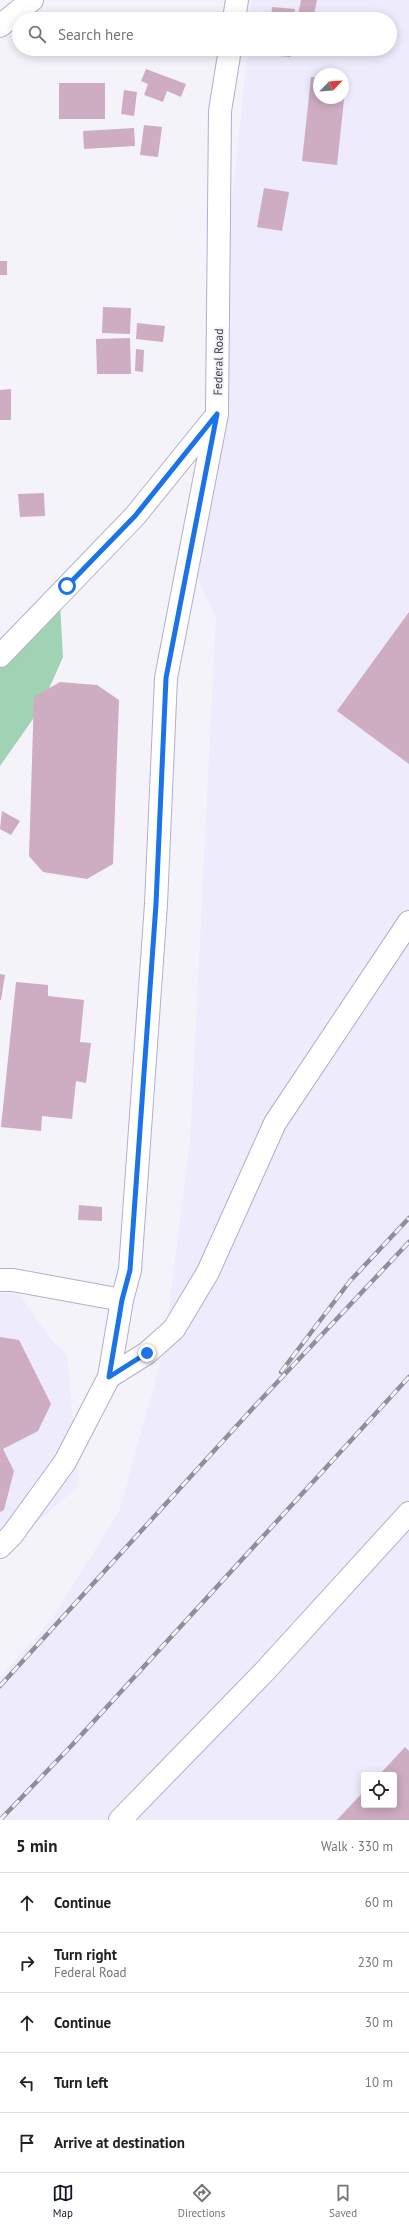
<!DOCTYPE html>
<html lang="en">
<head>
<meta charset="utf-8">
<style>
	:root { --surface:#fff; --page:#f2f2f2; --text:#202124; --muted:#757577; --line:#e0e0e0; --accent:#111827 }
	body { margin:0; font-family:"PT Sans",sans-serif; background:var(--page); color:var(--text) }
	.controls { position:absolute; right:12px; bottom:12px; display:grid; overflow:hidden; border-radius:4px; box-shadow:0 2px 10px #0003 }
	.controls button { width:36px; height:36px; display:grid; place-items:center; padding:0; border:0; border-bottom:1px solid var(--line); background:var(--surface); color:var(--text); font:20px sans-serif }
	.compass { position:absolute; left:313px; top:68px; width:36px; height:36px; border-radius:50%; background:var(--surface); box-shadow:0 2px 10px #0003; rotate:65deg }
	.stop { position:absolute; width:12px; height:12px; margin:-9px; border:3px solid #1a73e8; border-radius:50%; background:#fff }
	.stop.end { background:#1a73e8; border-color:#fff; box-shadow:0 1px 4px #0008 }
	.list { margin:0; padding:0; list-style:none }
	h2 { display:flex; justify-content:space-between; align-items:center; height:52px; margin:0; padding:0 16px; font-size:17px }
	h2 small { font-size:13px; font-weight:400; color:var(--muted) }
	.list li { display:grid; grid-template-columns:26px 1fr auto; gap:12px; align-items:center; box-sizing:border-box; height:60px; padding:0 16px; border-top:1px solid var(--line) }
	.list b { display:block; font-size:15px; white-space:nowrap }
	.list p { margin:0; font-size:13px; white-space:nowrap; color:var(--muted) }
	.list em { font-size:13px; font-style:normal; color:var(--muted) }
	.icon { flex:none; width:22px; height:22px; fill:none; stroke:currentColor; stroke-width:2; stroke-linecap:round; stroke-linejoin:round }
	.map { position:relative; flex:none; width:409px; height:1820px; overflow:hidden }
	.search { position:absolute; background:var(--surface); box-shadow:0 2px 10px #0003; left:12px; right:12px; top:12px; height:44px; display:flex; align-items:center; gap:10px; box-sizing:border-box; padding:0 14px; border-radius:22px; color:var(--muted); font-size:15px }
	.sheet { height:352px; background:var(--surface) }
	nav { display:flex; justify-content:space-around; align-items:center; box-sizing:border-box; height:56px; border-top:1px solid var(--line); background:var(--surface); font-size:11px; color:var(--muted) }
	nav a { display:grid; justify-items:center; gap:2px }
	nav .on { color:var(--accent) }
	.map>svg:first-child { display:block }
	.built { fill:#eeebfc; fill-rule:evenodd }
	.green { fill:#a0d2b4 }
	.building { fill:#ceacc1 }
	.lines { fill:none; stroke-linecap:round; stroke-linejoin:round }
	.minor-casing { stroke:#b3adcf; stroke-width:24 }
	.minor { stroke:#fff; stroke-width:22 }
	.rail-casing { stroke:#908e99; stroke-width:4.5 }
	.rail { stroke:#f4f3fa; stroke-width:3; stroke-dasharray:9; stroke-linecap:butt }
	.route { stroke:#1a73e8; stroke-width:5 }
	.labels { text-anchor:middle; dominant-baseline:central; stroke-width:3.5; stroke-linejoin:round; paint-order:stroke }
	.street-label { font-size:12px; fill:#3c3947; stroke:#f4f3fa }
</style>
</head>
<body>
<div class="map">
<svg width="409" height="1820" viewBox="0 0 409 1820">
	<rect width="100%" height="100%" fill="#f4f3fa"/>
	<g class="built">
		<path d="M251 0H409V1820H0V1677L50 1622 119 1512 163 1353 190 1143 216 617 193 568 248 49H390V19H250ZM319 74H343V98H319ZM364 1775H394V1805H364Z"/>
		<polygon points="18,1292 48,1336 67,1355 79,1485 0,1555 0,1294"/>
	</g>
	<polygon class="green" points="60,604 63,657 40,709 0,766 0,641"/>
	<g class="building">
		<polygon points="301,0 317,0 313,19 297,19"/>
		<polygon points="272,7 295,9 294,19 271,19"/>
		<polygon points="268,49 291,49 291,57 268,55"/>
		<rect x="305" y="49" width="33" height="6"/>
		<polygon points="146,69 186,84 181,97 167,91 163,102 144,95 148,84 141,81"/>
		<polygon points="311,77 319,78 319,98 343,98 343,81 346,81 337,165 302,161"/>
		<rect x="59" y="83" width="46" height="36"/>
		<polygon points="124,90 137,92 134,116 121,114"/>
		<polygon points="144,125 162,127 158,157 140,155"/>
		<polygon points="134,128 135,146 84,149 83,131"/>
		<polygon points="264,188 289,192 282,231 257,227"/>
		<rect x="0" y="261" width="7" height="14"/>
		<polygon points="103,307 131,308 130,334 102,333"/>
		<polygon points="137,323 165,326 163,342 136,339"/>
		<polygon points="130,338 131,374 97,374 96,339"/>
		<polygon points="136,349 144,350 143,372 135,371"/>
		<polygon points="11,389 11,420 0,420 0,390"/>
		<polygon points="44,493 45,516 20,517 18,494"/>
		<polygon points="409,612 409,764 337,711"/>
		<polygon points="60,682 97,685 119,700 113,864 87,879 43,872 29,856 34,697"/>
		<polygon points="2,811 20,821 11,835 0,829"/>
		<polygon points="0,974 5,975 1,1000 0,1000"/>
		<polygon points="16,982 48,985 48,996 84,1000 80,1042 91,1043 86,1083 76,1081 72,1119 42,1116 41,1131 1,1127"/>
		<polygon points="79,1205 102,1207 102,1221 78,1220"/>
		<polygon points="0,1337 19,1340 51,1404 38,1431 3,1449 14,1471 4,1510 0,1512"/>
		<polygon points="405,1747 409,1751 409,1820 337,1820 364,1791 364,1805 394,1805 394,1775 379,1775"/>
	</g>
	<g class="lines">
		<g class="minor-casing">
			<g id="minor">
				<polyline points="234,19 237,0"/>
				<polyline points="0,26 32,0"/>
				<polyline points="0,656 135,516 216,416"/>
				<polyline points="0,1280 13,1280 122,1300"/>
				<polyline points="109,1377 147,1353 174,1329 208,1272 275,1123 409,922"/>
				<polyline points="0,1547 12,1535 65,1462 109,1377 122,1300 130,1270 156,904 166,678 217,414 220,111 230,49"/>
				<polyline points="120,1820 265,1671 409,1513"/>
			</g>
		</g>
		<use href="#minor" class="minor"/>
		<g class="rail-casing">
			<g id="rail">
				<polyline points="281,1372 350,1281 409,1218"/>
				<polyline points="0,1686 253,1408 409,1242"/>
				<polyline points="0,1820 73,1744 409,1377"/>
			</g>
		</g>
		<use href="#rail" class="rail"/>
	</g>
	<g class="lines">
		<polyline class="route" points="67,586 135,516 217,414 166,678 156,904 130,1270 122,1300 109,1377 147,1353"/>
	</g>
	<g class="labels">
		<g class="street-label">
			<text transform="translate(218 362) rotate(-89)">Federal Road</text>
		</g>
	</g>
</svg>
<div class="controls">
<button><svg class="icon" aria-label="locate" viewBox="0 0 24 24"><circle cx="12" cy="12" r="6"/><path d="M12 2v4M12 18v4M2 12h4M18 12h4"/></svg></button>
</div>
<svg class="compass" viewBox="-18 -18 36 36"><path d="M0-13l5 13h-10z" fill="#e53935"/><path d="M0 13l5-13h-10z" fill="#757577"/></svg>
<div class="stop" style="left:67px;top:586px"></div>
<div class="stop end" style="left:147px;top:1353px"></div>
<div class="search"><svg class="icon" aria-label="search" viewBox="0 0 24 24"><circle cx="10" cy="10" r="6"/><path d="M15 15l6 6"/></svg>Search here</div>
</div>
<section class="sheet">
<h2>5 min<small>Walk · 330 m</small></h2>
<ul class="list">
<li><svg class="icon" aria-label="ahead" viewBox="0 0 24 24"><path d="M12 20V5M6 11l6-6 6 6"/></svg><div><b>Continue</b></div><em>60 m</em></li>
<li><svg class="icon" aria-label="right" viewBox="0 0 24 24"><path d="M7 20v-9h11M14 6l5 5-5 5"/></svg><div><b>Turn right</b><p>Federal Road</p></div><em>230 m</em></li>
<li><svg class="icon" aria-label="ahead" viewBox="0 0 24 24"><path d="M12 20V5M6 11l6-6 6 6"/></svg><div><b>Continue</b></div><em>30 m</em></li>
<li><svg class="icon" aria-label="left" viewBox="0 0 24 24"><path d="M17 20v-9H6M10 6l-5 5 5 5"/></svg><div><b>Turn left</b></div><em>10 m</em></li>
<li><svg class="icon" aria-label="arrive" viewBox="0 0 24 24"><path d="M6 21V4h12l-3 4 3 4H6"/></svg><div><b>Arrive at destination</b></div></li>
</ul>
</section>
<nav>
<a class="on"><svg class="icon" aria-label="map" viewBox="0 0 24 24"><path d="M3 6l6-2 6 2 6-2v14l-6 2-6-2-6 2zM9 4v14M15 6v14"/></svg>Map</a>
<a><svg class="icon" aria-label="directions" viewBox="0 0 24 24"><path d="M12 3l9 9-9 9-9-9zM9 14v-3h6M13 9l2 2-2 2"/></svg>Directions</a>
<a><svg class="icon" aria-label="saved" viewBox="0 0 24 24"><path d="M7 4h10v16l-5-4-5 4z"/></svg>Saved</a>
</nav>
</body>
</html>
